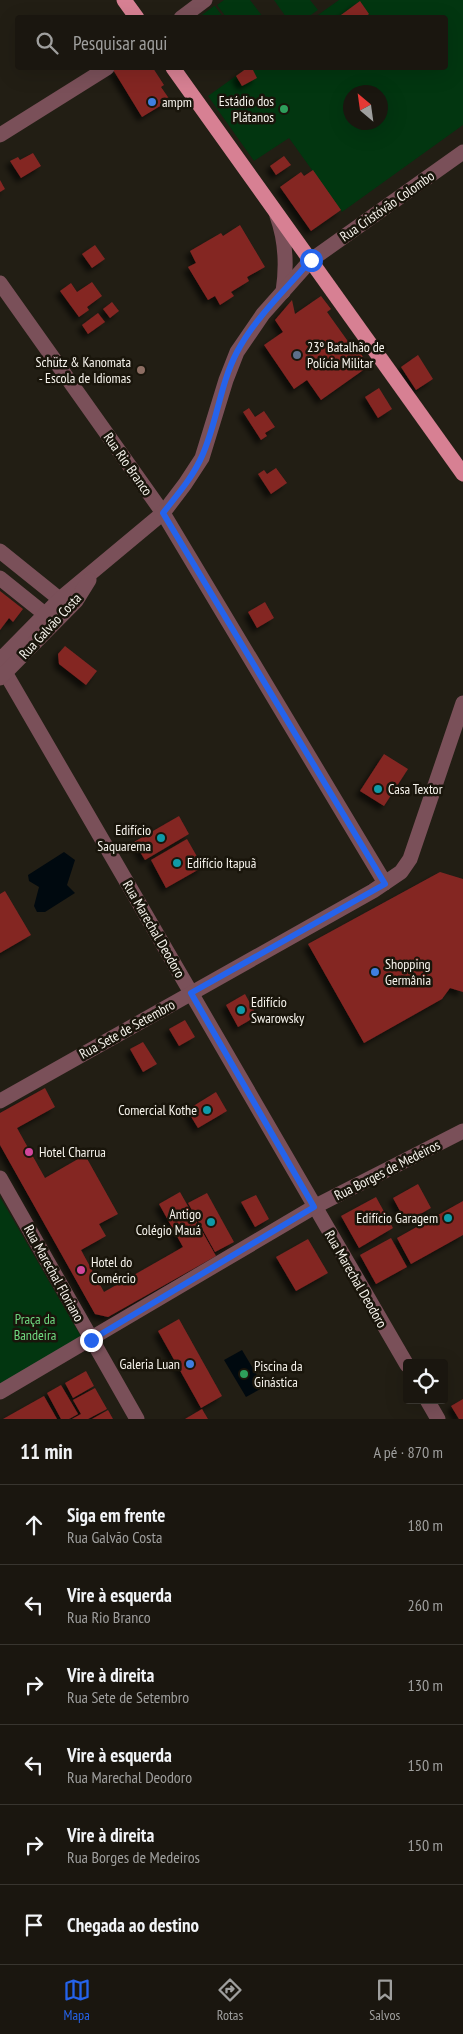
<!DOCTYPE html>
<html lang="pt">
<head>
<meta charset="utf-8">
<style>
	:root { --surface:#1a160f; --page:#27231d; --text:#f1f3f6; --muted:#9f9f9e; --line:#38352f; --accent:#2563eb }
	body { margin:0; font-family:"PT Sans Narrow",sans-serif; background:var(--page); color:var(--text) }
	.controls { position:absolute; right:15px; bottom:15px; display:grid; overflow:hidden; border-radius:5px; box-shadow:0 5px 20px #0002 }
	.controls button { width:45px; height:45px; display:grid; place-items:center; padding:0; border:0; border-bottom:1px solid var(--line); background:var(--surface); color:var(--text); font:25px sans-serif }
	.compass { position:absolute; left:343px; top:85px; width:45px; height:45px; border-radius:50%; background:var(--surface); box-shadow:0 5px 20px #0002; rotate:331deg }
	.stop { position:absolute; width:15px; height:15px; margin:-11px; border:4px solid #2563eb; border-radius:50%; background:#fff }
	.stop.end { background:#2563eb; border-color:#fff; box-shadow:0 1px 5px #0008 }
	.list { margin:0; padding:0; list-style:none }
	h2 { display:flex; justify-content:space-between; align-items:center; height:65px; margin:0; padding:0 20px; font-size:21px }
	h2 small { font-size:16px; font-weight:400; color:var(--muted) }
	.list li { display:grid; grid-template-columns:32px 1fr auto; gap:15px; align-items:center; box-sizing:border-box; height:80px; padding:0 20px; border-top:1px solid var(--line) }
	.list b { display:block; font-size:19px; white-space:nowrap }
	.list p { margin:0; font-size:16px; white-space:nowrap; color:var(--muted) }
	.list em { font-size:16px; font-style:normal; color:var(--muted) }
	.icon { flex:none; width:28px; height:28px; fill:none; stroke:currentColor; stroke-width:2; stroke-linecap:round; stroke-linejoin:round }
	.map { position:relative; flex:none; width:463px; height:1419px; overflow:hidden }
	.search { position:absolute; background:var(--surface); box-shadow:0 5px 20px #0002; left:15px; right:15px; top:15px; height:55px; display:flex; align-items:center; gap:12px; box-sizing:border-box; padding:0 18px; border-radius:5px; color:var(--muted); font-size:19px }
	.sheet { height:545px; background:var(--surface) }
	nav { display:flex; justify-content:space-around; align-items:center; box-sizing:border-box; height:70px; border-top:1px solid var(--line); background:var(--surface); font-size:14px; color:var(--muted) }
	nav a { display:grid; justify-items:center; gap:2px }
	nav .on { color:var(--accent) }
	.map>svg:first-child { display:block }
	.green { fill:#023610; fill-rule:evenodd }
	.water { fill:#00090f }
	.building { fill:#842624; filter:url(#shadow) }
	.lines { fill:none; stroke-linecap:round; stroke-linejoin:round }
	.minor { stroke:#7a5059; stroke-width:15 }
	.major { stroke:#d78093; stroke-width:15 }
	.route { stroke:#2563eb; stroke-width:6 }
	.shop-dot { fill:#3f7fe0; stroke:#19150b; stroke-width:2 }
	.leisure-dot { fill:#2e9e5b; stroke:#19150b; stroke-width:2 }
	.service-dot { fill:#5c6f8a; stroke:#19150b; stroke-width:2 }
	.education-dot { fill:#8d6e63; stroke:#19150b; stroke-width:2 }
	.culture-dot { fill:#0f9aa8; stroke:#19150b; stroke-width:2 }
	.hotel-dot { fill:#d1479c; stroke:#19150b; stroke-width:2 }
	.labels { text-anchor:middle; dominant-baseline:central; stroke-width:5; stroke-linejoin:round; paint-order:stroke }
	.poi-label { font-size:14px; fill:#f6f3ec; stroke:#19150b; text-anchor:start }
	.street-label { font-size:14px; fill:#f6f3ec; stroke:#19150b }
	.park-label { font-size:14px; fill:#70da81; stroke:#19150b }
</style>
</head>
<body>
<div class="map">
<svg width="463" height="1419" viewBox="0 0 463 1419">
	<defs>
		<filter id="shadow"><feDropShadow dx="-4.5" dy="4.5" stdDeviation="2.5" flood-color="#0009"/></filter>
	</defs>
	<rect width="100%" height="100%" fill="#221e14"/>
	<g class="green">
		<polygon points="224,0 250,0 263,17 226,17 217,5"/>
		<polygon points="274,0 310,0 318,10 308,17 286,17"/>
		<path d="M339 0H463V125L342 212 289 138 254 161 208 96 247 68H446V18L315 17ZM350 92H380V122H350Z"/>
		<polygon points="215,6 223,17 199,17 214,6"/>
		<polygon points="0,1197 83,1340 0,1388"/>
	</g>
	<g class="water">
		<polygon points="64,852 75,860 67,885 75,893 45,912 37,912 34,906 39,887 29,881 28,875"/>
		<polygon points="242,1350 264,1387 246,1397 224,1360"/>
	</g>
	<g class="building">
		<polygon points="360,1 369,14 364,18 337,18"/>
		<polygon points="112,68 153,68 164,85 161,87 170,100 142,117"/>
		<polygon points="247,68 252,68 257,78 242,86 236,76"/>
		<polygon points="33,153 41,166 21,178 10,161 18,157 20,160"/>
		<polygon points="284,156 291,165 276,175 270,166"/>
		<polygon points="313,170 341,210 311,231 280,187 301,172 304,176"/>
		<polygon points="0,180 5,189 0,192"/>
		<polygon points="240,225 265,267 247,277 249,281 231,292 234,296 220,305 215,296 208,300 188,267 196,263 190,251 221,233 223,236"/>
		<polygon points="95,245 105,259 92,268 82,254"/>
		<polygon points="92,282 102,296 87,307 89,310 79,317 60,291 71,283 77,292"/>
		<polygon points="321,296 331,309 327,312 352,347 355,345 369,366 321,400 307,380 294,389 264,345 283,332 275,320 292,300 295,314"/>
		<polygon points="112,302 119,311 110,318 103,309"/>
		<polygon points="98,313 105,322 88,334 82,325"/>
		<polygon points="418,355 433,379 416,390 401,367"/>
		<polygon points="379,388 392,409 378,418 365,397"/>
		<polygon points="249,408 255,417 264,411 275,427 265,433 267,436 261,440 243,412"/>
		<polygon points="276,468 287,483 271,494 258,474 264,470 267,474"/>
		<polygon points="0,591 23,609 13,622 9,618 0,630"/>
		<polygon points="265,602 274,618 257,628 248,612"/>
		<polygon points="65,646 97,671 86,685 59,664 58,654"/>
		<polygon points="384,754 408,769 384,806 360,791"/>
		<polygon points="179,816 189,834 145,860 134,842"/>
		<polygon points="187,839 203,867 166,888 151,860"/>
		<polygon points="440,872 463,879 463,992 450,988 442,999 364,1043 308,944"/>
		<polygon points="5,891 31,935 0,953 0,894"/>
		<polygon points="245,994 257,1016 238,1027 226,1005"/>
		<polygon points="185,1020 195,1037 179,1046 169,1029"/>
		<polygon points="143,1042 157,1064 143,1072 130,1049"/>
		<polygon points="45,1088 55,1107 17,1128 45,1178 85,1155 118,1214 99,1224 106,1236 81,1250 104,1292 183,1247 159,1204 180,1192 216,1256 108,1317 95,1314 0,1145 0,1113"/>
		<polygon points="216,1092 227,1111 198,1128 187,1110"/>
		<polygon points="418,1184 431,1208 406,1222 393,1198"/>
		<polygon points="207,1193 234,1242 215,1252 188,1203"/>
		<polygon points="256,1195 269,1219 255,1227 241,1202"/>
		<polygon points="376,1197 393,1228 359,1248 341,1216"/>
		<polygon points="463,1201 463,1235 411,1264 397,1238"/>
		<polygon points="391,1238 407,1267 376,1284 360,1255"/>
		<polygon points="308,1239 328,1273 296,1291 276,1257"/>
		<polygon points="179,1319 222,1396 201,1408 158,1331"/>
		<polygon points="86,1371 94,1386 73,1398 65,1383"/>
		<polygon points="61,1385 78,1414 69,1419 61,1419 47,1393"/>
		<polygon points="95,1388 107,1409 88,1419 72,1419 81,1414 73,1400"/>
		<polygon points="44,1396 57,1419 3,1419"/>
		<polygon points="463,1399 463,1419 459,1419 451,1406"/>
		<polygon points="202,1409 208,1419 185,1419"/>
		<polygon points="108,1410 113,1419 92,1419"/>
	</g>
	<g class="lines">
		<g class="minor">
			<polyline points="181,18 205,0"/>
			<polyline points="0,135 107,68"/>
			<path d="M277 216C286 241 287 266 283 292"/>
			<polyline points="0,283 163,513 385,883"/>
			<polyline points="0,551 67,605"/>
			<polyline points="0,578 46,615"/>
			<polyline points="0,660 61,598 163,513 185,484 202,458 226,380 237,352 263,314 311,260 463,152"/>
			<polyline points="6,674 407,1365"/>
			<polyline points="0,678 76,601 89,580"/>
			<polyline points="0,1101 373,891 401,872 410,859 463,703"/>
			<polyline points="0,1178 137,1419"/>
			<polyline points="0,1392 314,1207 463,1131"/>
			<polyline points="427,1400 438,1419"/>
		</g>
		<g class="major">
			<polyline points="124,0 137,18"/>
			<polyline points="173,68 463,474"/>
		</g>
	</g>
	<g class="lines">
		<path class="route" d="M91 1340 314 1207 191 993 385 884 163 513C177 495 193 477 202 456 217 423 220 384 237 352 255 318 286 289 311 260"/>
	</g>
	<g class="shop-dot">
		<circle cx="152" cy="102" r="5"/>
		<circle cx="375" cy="972" r="5"/>
		<circle cx="190" cy="1364" r="5"/>
	</g>
	<g class="leisure-dot">
		<circle cx="284" cy="109" r="5"/>
		<circle cx="244" cy="1374" r="5"/>
	</g>
	<circle class="service-dot" cx="297" cy="355" r="5"/>
	<circle class="education-dot" cx="141" cy="370" r="5"/>
	<g class="culture-dot">
		<circle cx="378" cy="789" r="5"/>
		<circle cx="161" cy="838" r="5"/>
		<circle cx="177" cy="863" r="5"/>
		<circle cx="241" cy="1010" r="5"/>
		<circle cx="207" cy="1110" r="5"/>
		<circle cx="448" cy="1218" r="5"/>
		<circle cx="211" cy="1222" r="5"/>
	</g>
	<g class="hotel-dot">
		<circle cx="29" cy="1152" r="5"/>
		<circle cx="81" cy="1270" r="5"/>
	</g>
	<g class="labels">
		<g class="poi-label">
			<text x="274" y="101" text-anchor="end">Estádio dos<tspan x="274" dy="16">Plátanos</tspan></text>
			<text x="162" y="102">ampm</text>
			<text x="307" y="347">23º Batalhão de<tspan x="307" dy="16">Polícia Militar</tspan></text>
			<text x="131" y="362" text-anchor="end">Schütz &amp; Kanomata<tspan x="131" dy="16">- Escola de Idiomas</tspan></text>
			<text x="388" y="789">Casa Textor</text>
			<text x="151" y="830" text-anchor="end">Edifício<tspan x="151" dy="16">Saquarema</tspan></text>
			<text x="187" y="863">Edifício Itapuã</text>
			<text x="385" y="964">Shopping<tspan x="385" dy="16">Germânia</tspan></text>
			<text x="251" y="1002">Edifício<tspan x="251" dy="16">Swarowsky</tspan></text>
			<text x="197" y="1110" text-anchor="end">Comercial Kothe</text>
			<text x="39" y="1152">Hotel Charrua</text>
			<text x="201" y="1214" text-anchor="end">Antigo<tspan x="201" dy="16">Colégio Mauá</tspan></text>
			<text x="438" y="1218" text-anchor="end">Edifício Garagem</text>
			<text x="91" y="1262">Hotel do<tspan x="91" dy="16">Comércio</tspan></text>
			<text x="180" y="1364" text-anchor="end">Galeria Luan</text>
			<text x="254" y="1366">Piscina da<tspan x="254" dy="16">Ginástica</tspan></text>
		</g>
		<g class="street-label">
			<text transform="translate(387 206) rotate(-35)">Rua Cristóvão Colombo</text>
			<text transform="translate(128 464) rotate(55)">Rua Rio Branco</text>
			<text transform="translate(50 626) rotate(-47)">Rua Galvão Costa</text>
			<text transform="translate(154 929) rotate(60)">Rua Marechal Deodoro</text>
			<text transform="translate(127 1029) rotate(-29)">Rua Sete de Setembro</text>
			<text transform="translate(387 1170) rotate(-27)">Rua Borges de Medeiros</text>
			<text transform="translate(54 1273) rotate(61)">Rua Marechal Floriano</text>
			<text transform="translate(356 1279) rotate(60)">Rua Marechal Deodoro</text>
		</g>
		<g class="park-label">
			<text x="35" y="1319">Praça da<tspan x="35" dy="16">Bandeira</tspan></text>
		</g>
	</g>
</svg>
<div class="controls">
<button><svg class="icon" aria-label="locate" viewBox="0 0 24 24"><circle cx="12" cy="12" r="6"/><path d="M12 2v4M12 18v4M2 12h4M18 12h4"/></svg></button>
</div>
<svg class="compass" viewBox="-18 -18 36 36"><path d="M0-13l5 13h-10z" fill="#e53935"/><path d="M0 13l5-13h-10z" fill="#9f9f9e"/></svg>
<div class="stop" style="left:311px;top:260px"></div>
<div class="stop end" style="left:91px;top:1340px"></div>
<div class="search"><svg class="icon" aria-label="search" viewBox="0 0 24 24"><circle cx="10" cy="10" r="6"/><path d="M15 15l6 6"/></svg>Pesquisar aqui</div>
</div>
<section class="sheet">
<h2>11 min<small>A pé · 870 m</small></h2>
<ul class="list">
<li><svg class="icon" aria-label="ahead" viewBox="0 0 24 24"><path d="M12 20V5M6 11l6-6 6 6"/></svg><div><b>Siga em frente</b><p>Rua Galvão Costa</p></div><em>180 m</em></li>
<li><svg class="icon" aria-label="left" viewBox="0 0 24 24"><path d="M17 20v-9H6M10 6l-5 5 5 5"/></svg><div><b>Vire à esquerda</b><p>Rua Rio Branco</p></div><em>260 m</em></li>
<li><svg class="icon" aria-label="right" viewBox="0 0 24 24"><path d="M7 20v-9h11M14 6l5 5-5 5"/></svg><div><b>Vire à direita</b><p>Rua Sete de Setembro</p></div><em>130 m</em></li>
<li><svg class="icon" aria-label="left" viewBox="0 0 24 24"><path d="M17 20v-9H6M10 6l-5 5 5 5"/></svg><div><b>Vire à esquerda</b><p>Rua Marechal Deodoro</p></div><em>150 m</em></li>
<li><svg class="icon" aria-label="right" viewBox="0 0 24 24"><path d="M7 20v-9h11M14 6l5 5-5 5"/></svg><div><b>Vire à direita</b><p>Rua Borges de Medeiros</p></div><em>150 m</em></li>
<li><svg class="icon" aria-label="arrive" viewBox="0 0 24 24"><path d="M6 21V4h12l-3 4 3 4H6"/></svg><div><b>Chegada ao destino</b></div></li>
</ul>
</section>
<nav>
<a class="on"><svg class="icon" aria-label="map" viewBox="0 0 24 24"><path d="M3 6l6-2 6 2 6-2v14l-6 2-6-2-6 2zM9 4v14M15 6v14"/></svg>Mapa</a>
<a><svg class="icon" aria-label="directions" viewBox="0 0 24 24"><path d="M12 3l9 9-9 9-9-9zM9 14v-3h6M13 9l2 2-2 2"/></svg>Rotas</a>
<a><svg class="icon" aria-label="saved" viewBox="0 0 24 24"><path d="M7 4h10v16l-5-4-5 4z"/></svg>Salvos</a>
</nav>
</body>
</html>
